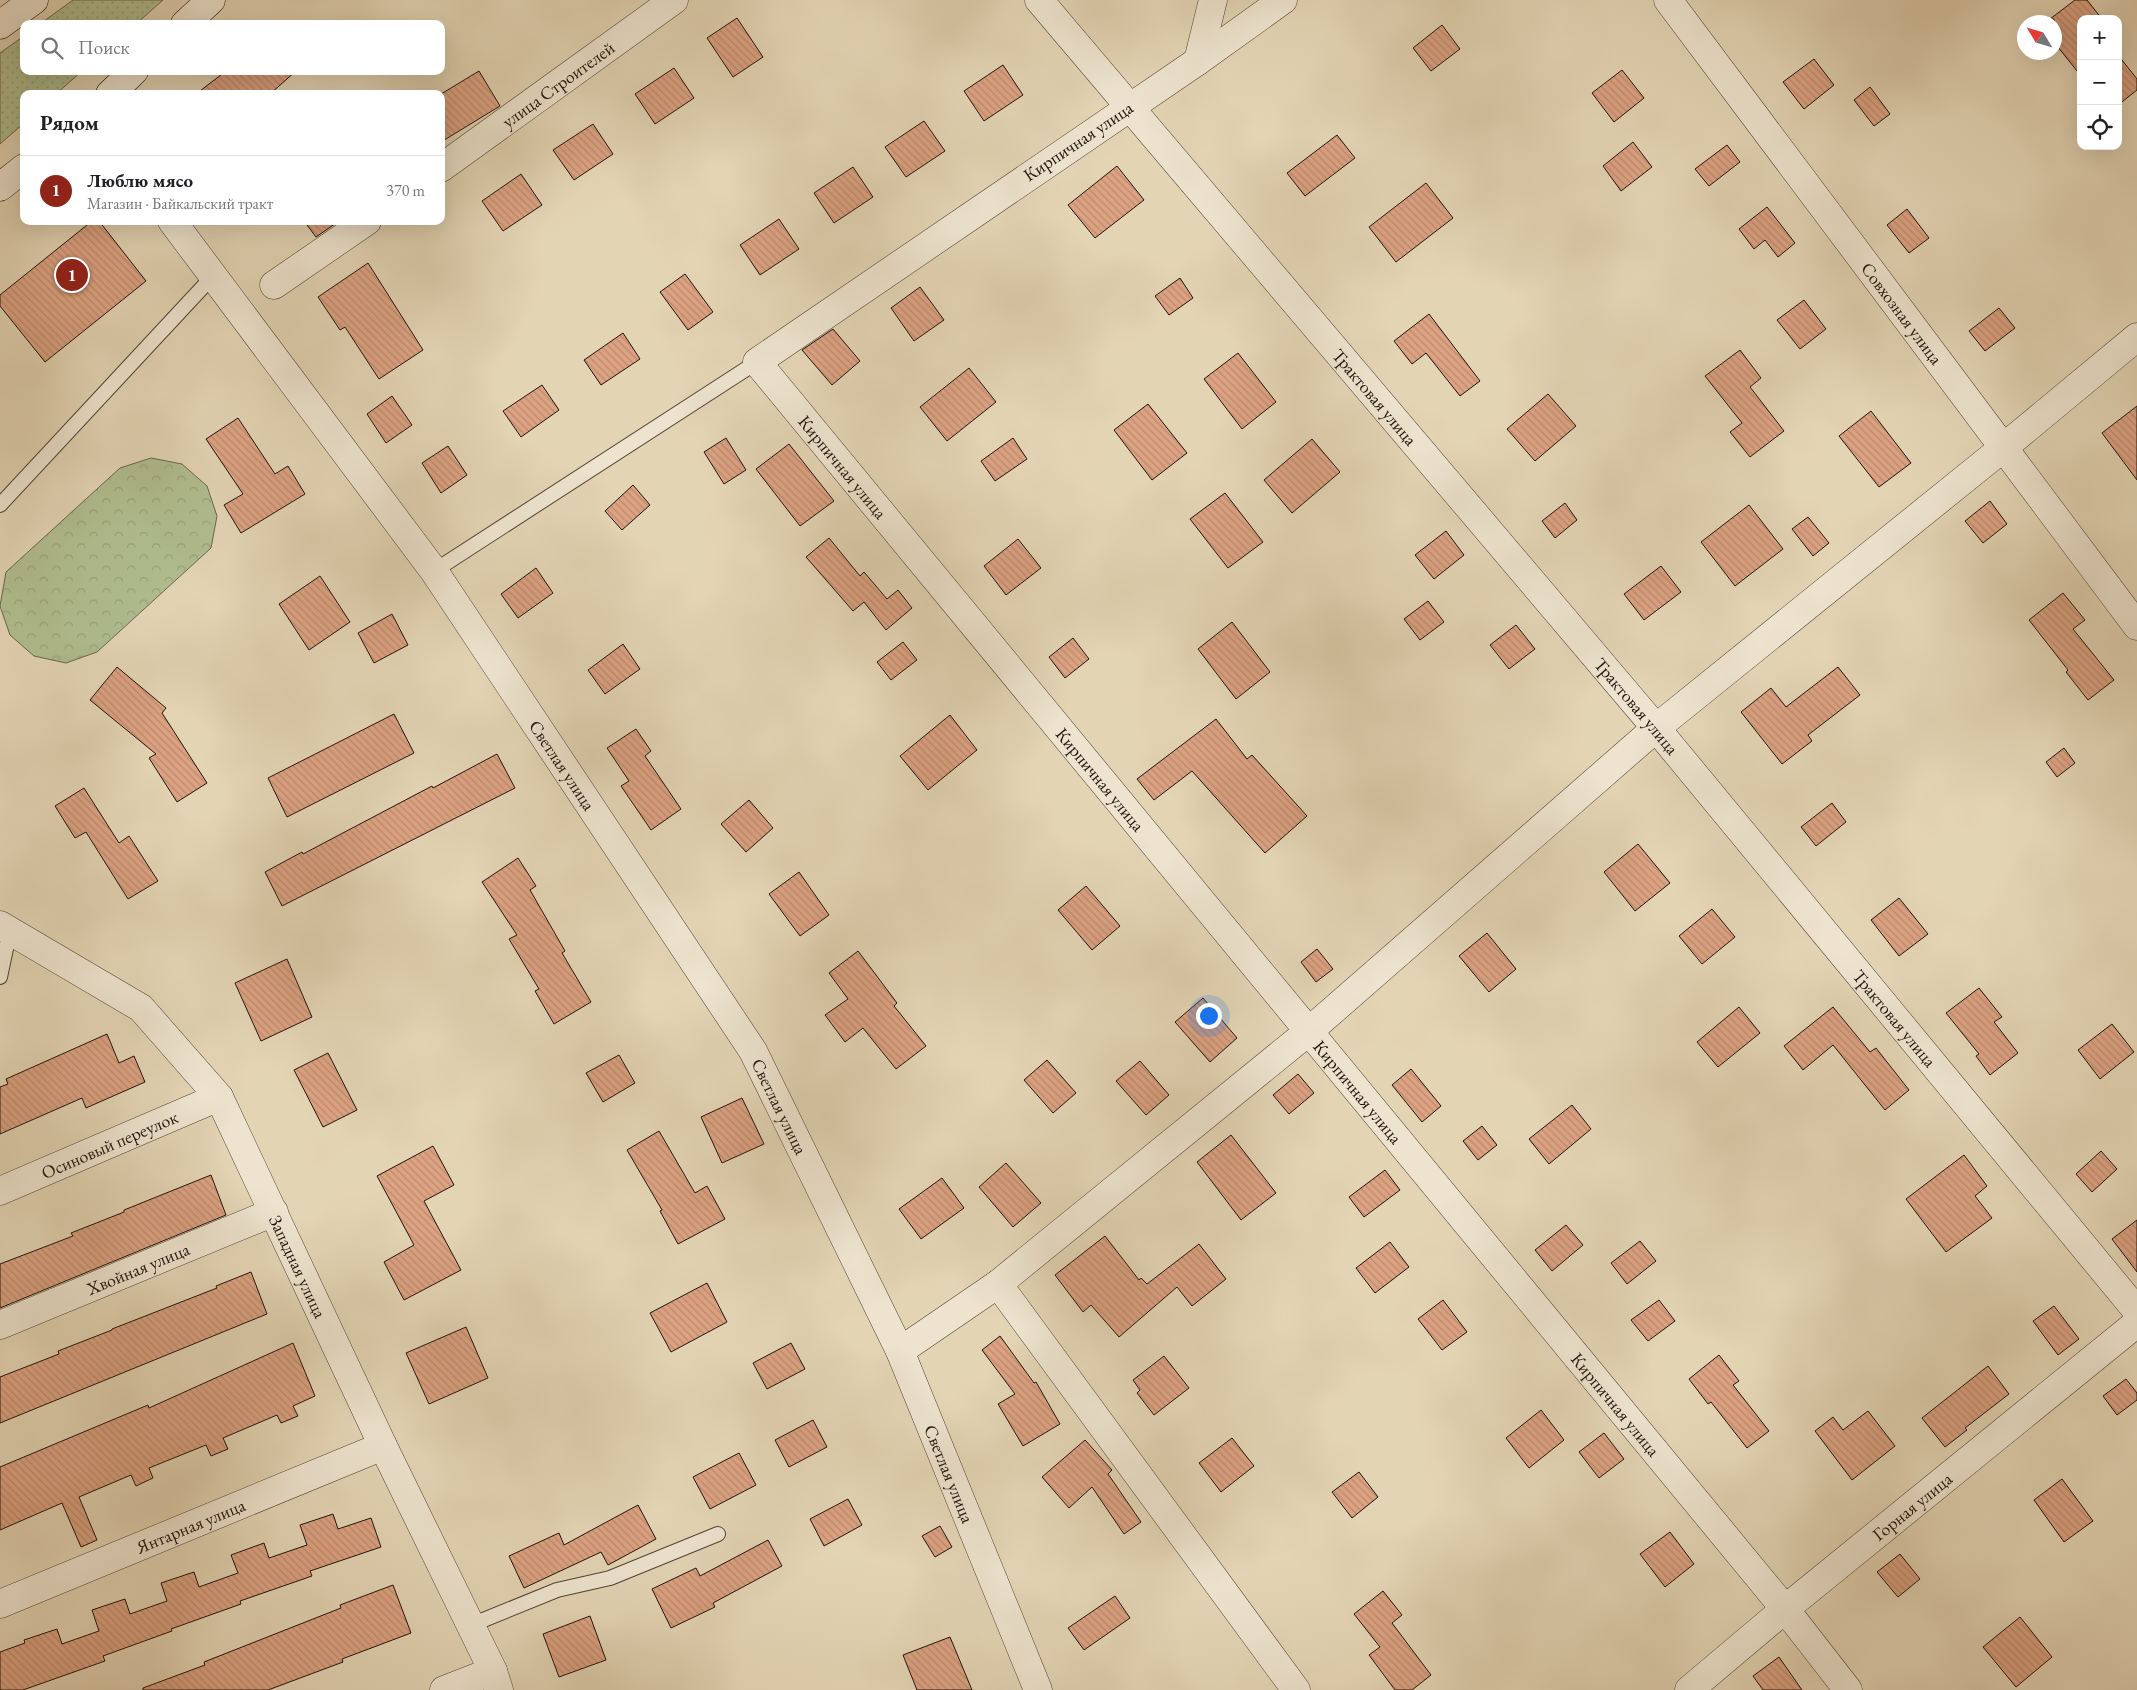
<!DOCTYPE html>
<html lang="ru">
<head>
<meta charset="utf-8">
<style>
	:root { --surface:#fff; --page:#f2f2f2; --text:#202124; --muted:#757577; --line:#e0e0e0; --accent:#8f2418 }
	body { margin:0; font-family:"EB Garamond",serif; background:var(--page); color:var(--text) }
	.controls { position:absolute; right:15px; top:15px; display:grid; overflow:hidden; border-radius:10px; box-shadow:0 5px 20px #0002 }
	.controls button { width:45px; height:45px; display:grid; place-items:center; padding:0; border:0; border-bottom:1px solid var(--line); background:var(--surface); color:var(--text); font:25px sans-serif }
	.compass { position:absolute; left:2017px; top:15px; width:45px; height:45px; border-radius:50%; background:var(--surface); box-shadow:0 5px 20px #0002; rotate:308deg }
	.you { position:absolute; left:1208px; top:1015px; width:18px; height:18px; margin:-12px; border:4px solid #fff; border-radius:50%; background:#1a73e8; box-shadow:0 0 0 8px #1a73e833 }
	.badge { display:grid; place-items:center; width:32px; height:32px; border-radius:50%; background:var(--accent); color:#fff; font-size:16px; font-weight:700 }
	.pin { position:absolute; translate:-50% -50%; border:2px solid #fff; box-shadow:0 1px 5px #0006 }
	.list { margin:0; padding:0; list-style:none }
	h2 { display:flex; justify-content:space-between; align-items:center; height:65px; margin:0; padding:0 20px; font-size:21px }
	h2 small { font-size:16px; font-weight:400; color:var(--muted) }
	.list li { display:grid; grid-template-columns:32px 1fr auto; gap:15px; align-items:center; box-sizing:border-box; height:70px; padding:0 20px; border-top:1px solid var(--line) }
	.list b { display:block; font-size:19px; white-space:nowrap }
	.list p { margin:0; font-size:16px; white-space:nowrap; color:var(--muted) }
	.list em { font-size:16px; font-style:normal; color:var(--muted) }
	.icon { flex:none; width:28px; height:28px; fill:none; stroke:currentColor; stroke-width:2; stroke-linecap:round; stroke-linejoin:round }
	.map { position:relative; flex:none; width:2137px; height:1690px; overflow:hidden }
	.search { position:absolute; background:var(--surface); box-shadow:0 5px 20px #0002; left:20px; top:20px; width:425px; height:55px; display:flex; align-items:center; gap:12px; box-sizing:border-box; padding:0 18px; border-radius:10px; color:var(--muted); font-size:19px }
	.panel { position:absolute; background:var(--surface); box-shadow:0 5px 20px #0002; left:20px; top:90px; width:425px; height:135px; border-radius:10px }
	.map>svg:first-child { display:block }
	.grass { fill:url(#grass-dots); stroke:#68684e }
	.forest { fill:url(#forest-crowns); stroke:#68684e }
	.building { fill:url(#building-back-hatch); stroke:#20130c }
	.lines { fill:none; stroke-linecap:round; stroke-linejoin:round }
	.lane-casing { stroke:#514336; stroke-width:16 }
	.street-casing { stroke:#514336; stroke-width:29 }
	.secondary-casing { stroke:#20130c; stroke-width:29 }
	.lane { stroke:#ede3ce; stroke-width:14 }
	.street { stroke:#ede3ce; stroke-width:28 }
	.secondary { stroke:#ede3ce; stroke-width:28 }
	.labels { text-anchor:middle; dominant-baseline:central; stroke-width:5; stroke-linejoin:round; paint-order:stroke }
	.street-label { font-size:18px; fill:#20130c; stroke:#ede3ce }
</style>
</head>
<body>
<div class="map">
<svg width="2137" height="1690" viewBox="0 0 2137 1690">
	<defs>
		<pattern id="grass-dots" width="8" height="8" patternUnits="userSpaceOnUse" patternTransform="scale(1.25)"><rect width="8" height="8" fill="#b0bd8f"/><path d="M2 2h.1M6 6h.1" fill="none" stroke="#97a27a" stroke-width="1.8" stroke-linecap="round"/></pattern>
		<pattern id="forest-crowns" width="20" height="18" patternUnits="userSpaceOnUse" patternTransform="scale(1.25)"><rect width="20" height="18" fill="#b0bd8f"/><path d="M2 6a3 3 0 1 1 6 0M12 15a3 3 0 1 1 6 0" fill="none" stroke="#97a27a"/></pattern>
		<pattern id="building-back-hatch" width="6" height="6" patternUnits="userSpaceOnUse" patternTransform="scale(1.25)"><rect width="6" height="6" fill="#dca282"/><path d="M-1 5l2 2M0 0l6 6M5-1l2 2" fill="none" stroke="#bc8b6f"/></pattern>
	</defs>
	<rect width="100%" height="100%" fill="#e3d4b4"/>
	<filter id="stains"><feTurbulence type="fractalNoise" baseFrequency=".004" numOctaves="4"/><feColorMatrix values="0 0 0 0 .2 0 0 0 0 .09 0 0 0 0 .02 0 0 0 .5 -.17"/></filter>
	<radialGradient id="worn" r=".72"><stop offset=".6" stop-color="#630" stop-opacity="0"/><stop offset="1" stop-color="#630" stop-opacity=".3"/></radialGradient>
	<g class="grass">
		<polygon points="73,0 163,0 136,24 40,24"/>
		<polygon points="24,36 24,71 82,71 56,94 24,94 24,123 0,144 0,53"/>
	</g>
	<polygon class="forest" points="151,458 182,464 207,486 217,516 211,548 97,652 66,663 34,656 10,635 0,606 6,572 120,468"/>
	<g class="building">
		<polygon points="2075,0 2087,0 2102,19 2081,19 2081,76 2054,42 2054,19 2050,19"/>
		<polygon points="737,18 763,57 733,77 707,38"/>
		<polygon points="1442,25 1460,49 1431,71 1413,48"/>
		<polygon points="2118,55 2137,79 2137,90 2118,105"/>
		<polygon points="1814,59 1834,85 1804,109 1783,82"/>
		<polygon points="1003,65 1023,95 984,121 964,91"/>
		<polygon points="674,68 694,98 655,124 635,94"/>
		<polygon points="1622,70 1644,98 1614,122 1592,93"/>
		<polygon points="226,71 296,71 270,94 196,94"/>
		<polygon points="479,71 500,106 441,142 441,94"/>
		<polygon points="1870,87 1890,114 1874,126 1854,100"/>
		<polygon points="924,121 945,151 906,177 885,147"/>
		<polygon points="593,124 613,154 574,180 553,150"/>
		<polygon points="1337,135 1355,158 1305,196 1287,173"/>
		<polygon points="1633,142 1652,167 1621,191 1603,166"/>
		<polygon points="1727,145 1740,162 1709,186 1695,169"/>
		<polygon points="1117,166 1144,200 1095,238 1068,205"/>
		<polygon points="853,167 873,197 834,223 814,193"/>
		<polygon points="521,174 542,205 503,231 482,201"/>
		<polygon points="1426,183 1453,218 1396,262 1369,227"/>
		<polygon points="1767,207 1795,243 1778,257 1765,240 1754,249 1739,229"/>
		<polygon points="1907,209 1929,238 1909,253 1887,225"/>
		<polygon points="779,219 799,249 760,275 740,245"/>
		<polygon points="92,221 99,221 146,281 45,362 0,306 0,295"/>
		<polygon points="304,221 339,221 316,237"/>
		<polygon points="368,263 423,350 379,379 345,327 340,330 318,297"/>
		<polygon points="685,274 713,312 688,330 660,292"/>
		<polygon points="1180,278 1193,298 1169,315 1155,296"/>
		<polygon points="920,287 944,320 914,341 891,308"/>
		<polygon points="1804,300 1826,329 1800,349 1777,320"/>
		<polygon points="1999,308 2015,328 1985,351 1969,331"/>
		<polygon points="1429,314 1480,381 1460,396 1426,353 1412,364 1394,341"/>
		<polygon points="833,329 860,361 832,385 802,350"/>
		<polygon points="623,333 640,359 601,385 584,360"/>
		<polygon points="1740,350 1761,378 1750,387 1784,431 1750,457 1730,432 1742,423 1705,376"/>
		<polygon points="1238,353 1276,402 1242,429 1204,379"/>
		<polygon points="969,368 996,402 947,441 920,407"/>
		<polygon points="542,385 559,410 521,437 503,411"/>
		<polygon points="1548,394 1576,426 1535,461 1507,429"/>
		<polygon points="392,396 412,425 386,443 367,414"/>
		<polygon points="1148,404 1187,453 1152,480 1114,430"/>
		<polygon points="2137,406 2137,480 2102,433"/>
		<polygon points="1871,411 1911,463 1879,487 1839,436"/>
		<polygon points="238,418 275,474 288,466 305,494 241,533 224,505 243,494 206,439"/>
		<polygon points="726,438 746,470 724,484 704,452"/>
		<polygon points="1013,438 1027,459 995,481 981,461"/>
		<polygon points="1312,439 1340,472 1292,513 1264,480"/>
		<polygon points="789,444 834,501 800,526 756,469"/>
		<polygon points="448,446 467,475 441,493 422,463"/>
		<polygon points="633,485 650,505 622,530 605,511"/>
		<polygon points="1225,493 1263,542 1228,568 1190,519"/>
		<polygon points="1990,501 2007,524 1983,543 1965,521"/>
		<polygon points="1565,503 1577,520 1555,538 1542,521"/>
		<polygon points="1749,505 1783,549 1735,586 1701,542"/>
		<polygon points="1808,517 1829,543 1813,556 1792,529"/>
		<polygon points="1446,531 1464,555 1434,579 1415,555"/>
		<polygon points="829,538 860,576 864,572 887,599 898,590 912,608 886,630 864,602 853,611 806,557"/>
		<polygon points="1018,539 1041,568 1006,595 984,566"/>
		<polygon points="1661,566 1681,592 1644,620 1624,594"/>
		<polygon points="536,568 553,593 518,618 501,594"/>
		<polygon points="320,576 350,622 309,650 279,604"/>
		<polygon points="2063,593 2085,620 2073,629 2114,680 2088,700 2066,672 2068,670 2029,620"/>
		<polygon points="1428,601 1444,622 1420,640 1404,619"/>
		<polygon points="392,614 408,645 374,663 358,633"/>
		<polygon points="1232,622 1270,672 1236,699 1198,649"/>
		<polygon points="1516,625 1535,649 1509,669 1490,645"/>
		<polygon points="1073,638 1089,659 1065,678 1049,657"/>
		<polygon points="903,642 917,660 891,680 877,662"/>
		<polygon points="623,644 640,669 605,694 588,670"/>
		<polygon points="117,667 166,708 162,713 207,783 177,802 149,758 156,754 90,700"/>
		<polygon points="1838,667 1860,695 1808,735 1812,741 1782,764 1741,712 1771,688 1786,707"/>
		<polygon points="394,714 414,753 287,817 268,778"/>
		<polygon points="950,715 977,750 928,790 900,756"/>
		<polygon points="1216,719 1247,759 1252,755 1307,816 1265,853 1192,771 1154,800 1137,779"/>
		<polygon points="636,729 651,751 645,756 681,809 651,830 621,786 629,781 607,748"/>
		<polygon points="2064,748 2075,763 2057,777 2046,762"/>
		<polygon points="497,754 515,788 282,906 265,872 302,852 303,854 432,786 433,788"/>
		<polygon points="84,788 119,843 129,836 158,881 128,899 86,832 75,838 55,806"/>
		<polygon points="749,800 773,828 746,852 721,824"/>
		<polygon points="1832,803 1846,822 1816,846 1801,827"/>
		<polygon points="1638,844 1670,883 1635,911 1604,872"/>
		<polygon points="518,858 536,886 530,890 565,951 562,953 591,1002 554,1024 535,991 539,989 509,939 517,935 482,882"/>
		<polygon points="799,872 829,915 800,936 769,894"/>
		<polygon points="1086,886 1120,926 1092,950 1058,910"/>
		<polygon points="1899,898 1928,934 1899,956 1871,920"/>
		<polygon points="1712,909 1735,937 1702,964 1679,936"/>
		<polygon points="1487,933 1516,969 1489,992 1459,956"/>
		<polygon points="1317,949 1333,969 1316,982 1301,962"/>
		<polygon points="858,951 897,1003 894,1006 926,1046 896,1069 863,1028 845,1042 825,1015 848,999 829,973"/>
		<polygon points="287,959 312,1017 261,1041 235,983"/>
		<polygon points="1979,988 2002,1017 1994,1022 2018,1053 1990,1075 1976,1056 1979,1054 1946,1013"/>
		<polygon points="1203,998 1237,1038 1210,1062 1175,1022"/>
		<polygon points="1739,1007 1760,1033 1718,1067 1697,1042"/>
		<polygon points="1833,1007 1870,1052 1876,1048 1909,1090 1885,1110 1833,1045 1803,1070 1784,1046"/>
		<polygon points="2112,1024 2134,1052 2100,1079 2078,1050"/>
		<polygon points="107,1034 119,1063 134,1056 145,1082 86,1108 82,1098 0,1134 0,1087 8,1084 6,1079"/>
		<polygon points="328,1053 357,1110 323,1127 294,1070"/>
		<polygon points="619,1055 635,1083 603,1102 586,1073"/>
		<polygon points="1047,1060 1076,1093 1053,1113 1024,1080"/>
		<polygon points="1140,1061 1169,1095 1146,1115 1116,1081"/>
		<polygon points="1411,1069 1441,1106 1422,1122 1392,1085"/>
		<polygon points="1298,1074 1314,1093 1289,1114 1273,1095"/>
		<polygon points="742,1098 764,1144 722,1163 701,1117"/>
		<polygon points="1572,1105 1591,1129 1549,1164 1529,1139"/>
		<polygon points="1482,1126 1497,1145 1478,1160 1463,1141"/>
		<polygon points="659,1131 695,1193 707,1186 725,1219 678,1244 660,1211 662,1210 627,1150"/>
		<polygon points="1231,1135 1276,1193 1241,1220 1197,1162"/>
		<polygon points="433,1146 454,1185 424,1201 461,1270 404,1300 384,1262 414,1245 377,1176"/>
		<polygon points="2101,1151 2117,1169 2092,1192 2076,1174"/>
		<polygon points="1964,1155 1987,1186 1975,1196 1992,1218 1946,1252 1906,1199"/>
		<polygon points="1006,1163 1041,1203 1013,1227 979,1187"/>
		<polygon points="1385,1170 1400,1190 1364,1217 1349,1197"/>
		<polygon points="211,1175 226,1215 0,1308 0,1264 73,1236 71,1233 124,1212 124,1210"/>
		<polygon points="942,1178 964,1208 921,1239 899,1209"/>
		<polygon points="2137,1220 2137,1272 2112,1239"/>
		<polygon points="1566,1225 1583,1245 1552,1271 1535,1250"/>
		<polygon points="1105,1236 1139,1280 1141,1278 1147,1284 1199,1244 1226,1279 1192,1306 1177,1287 1119,1337 1091,1305 1083,1312 1055,1275"/>
		<polygon points="1640,1241 1656,1261 1627,1284 1611,1263"/>
		<polygon points="1390,1242 1409,1267 1375,1293 1356,1268"/>
		<polygon points="251,1272 267,1314 0,1423 0,1377 59,1354 58,1351 112,1330 112,1329 217,1288 216,1286"/>
		<polygon points="707,1283 727,1322 671,1352 650,1313"/>
		<polygon points="1443,1300 1467,1332 1442,1350 1418,1319"/>
		<polygon points="1659,1300 1675,1321 1648,1341 1631,1320"/>
		<polygon points="2054,1306 2079,1339 2058,1355 2033,1321"/>
		<polygon points="466,1327 488,1378 429,1404 406,1353"/>
		<polygon points="1000,1336 1034,1383 1036,1382 1060,1424 1023,1446 998,1404 1015,1394 982,1350"/>
		<polygon points="293,1343 315,1396 293,1406 298,1416 281,1423 277,1415 223,1438 228,1449 211,1456 206,1445 149,1468 153,1478 136,1486 131,1475 79,1497 97,1540 81,1547 62,1503 0,1530 0,1467 148,1405 149,1408"/>
		<polygon points="791,1343 805,1369 767,1389 753,1363"/>
		<polygon points="1719,1355 1739,1381 1733,1385 1769,1431 1747,1448 1711,1402 1708,1404 1689,1379"/>
		<polygon points="1164,1356 1189,1388 1154,1415 1137,1393 1140,1390 1133,1380"/>
		<polygon points="1988,1366 2009,1394 1965,1428 1967,1430 1945,1447 1922,1418"/>
		<polygon points="2126,1379 2137,1393 2137,1400 2117,1415 2103,1396"/>
		<polygon points="1541,1410 1564,1440 1529,1468 1506,1438"/>
		<polygon points="1868,1411 1895,1446 1852,1480 1815,1431 1833,1417 1843,1430"/>
		<polygon points="813,1420 827,1447 789,1467 775,1440"/>
		<polygon points="1604,1433 1624,1459 1599,1478 1579,1452"/>
		<polygon points="1232,1438 1254,1466 1221,1492 1199,1463"/>
		<polygon points="1085,1440 1112,1470 1108,1474 1141,1522 1124,1534 1092,1487 1069,1508 1042,1477"/>
		<polygon points="739,1453 756,1485 710,1509 693,1477"/>
		<polygon points="1359,1472 1378,1497 1352,1518 1332,1492"/>
		<polygon points="2062,1479 2093,1521 2064,1542 2034,1500"/>
		<polygon points="848,1499 862,1525 824,1546 810,1519"/>
		<polygon points="638,1505 656,1539 608,1565 601,1552 524,1588 509,1556 559,1533 564,1545"/>
		<polygon points="333,1514 338,1529 371,1518 381,1547 310,1571 312,1576 240,1601 241,1604 171,1629 172,1631 103,1656 105,1661 23,1690 0,1690 0,1652 25,1643 24,1640 57,1629 62,1644 99,1631 92,1610 125,1599 130,1614 167,1601 161,1583 194,1572 199,1587 238,1573 231,1555 264,1543 269,1558 307,1545 300,1525"/>
		<polygon points="940,1526 952,1547 935,1557 922,1536"/>
		<polygon points="1670,1532 1694,1564 1665,1587 1640,1554"/>
		<polygon points="768,1540 782,1566 713,1603 715,1607 671,1628 652,1589 696,1568 700,1576"/>
		<polygon points="1900,1554 1920,1579 1898,1597 1877,1572"/>
		<polygon points="393,1585 411,1633 342,1659 343,1662 268,1690 143,1690 143,1688 205,1665 204,1662 341,1608 340,1605"/>
		<polygon points="1383,1591 1402,1615 1392,1623 1431,1675 1412,1690 1395,1690 1369,1655 1380,1647 1354,1614"/>
		<polygon points="1115,1596 1130,1618 1084,1650 1068,1628"/>
		<polygon points="590,1616 606,1660 559,1677 543,1634"/>
		<polygon points="2020,1617 2052,1657 2016,1687 1983,1647"/>
		<polygon points="950,1637 972,1690 917,1690 903,1655"/>
		<polygon points="1779,1657 1802,1690 1763,1690 1753,1676"/>
	</g>
	<g class="lines">
		<g class="lane-casing">
			<g id="lane">
				<polyline points="0,505 214,275"/>
				<polyline points="434,571 757,362"/>
				<polyline points="0,977 10,930"/>
				<polyline points="471,1625 557,1590 610,1578 718,1534"/>
			</g>
		</g>
		<g class="street-casing">
			<g id="street">
				<path id="s1" d="M1039 0 1656 728 2137 1311"/>
				<path id="s2" d="M1283 0 1198 61 757 362 1785 1609 1848 1690"/>
				<path id="s3" d="M1668 0 2137 626"/>
				<polyline points="1198,61 1213,0"/>
				<path id="s4" d="M441 168 674 0"/>
				<path id="s5" d="M172 221 434 571 753 1051 900 1351 1038 1690"/>
				<polyline points="274,285 367,221"/>
				<path id="s6" d="M0 925 141 1008 219 1097 383 1446 493 1671 499 1690"/>
				<path id="s7" d="M0 1191 219 1097"/>
				<polyline points="998,1284 1296,1690"/>
				<path id="s8" d="M0 1325 274 1212"/>
				<polyline points="900,1351 998,1284 1308,1032 1656,728 2003,448 2137,337"/>
				<path id="s9" d="M0 1604 383 1446"/>
				<polyline points="444,1690 493,1671"/>
				<path id="s10" d="M1689 1690 1785 1609 2137 1323"/>
			</g>
		</g>
		<g class="secondary-casing">
			<g id="secondary">
				<polyline points="185,24 211,0"/>
				<polyline points="0,25 34,0"/>
				<polyline points="110,94 134,71"/>
				<polyline points="0,187 24,168"/>
			</g>
		</g>
		<use href="#lane" class="lane"/>
		<use href="#street" class="street"/>
		<use href="#secondary" class="secondary"/>
	</g>
	<g class="labels">
		<g class="street-label">
			<text stroke="none"><textPath href="#s4" startOffset="144">улица Строителей</textPath></text>
			<text transform="translate(1078 141) rotate(-34)">Кирпичная улица</text>
			<text stroke="none"><textPath href="#s3" startOffset="391">Совхозная улица</textPath></text>
			<text stroke="none"><textPath href="#s1" startOffset="520">Трактовая улица</textPath></text>
			<text stroke="none"><textPath href="#s2" startOffset="774">Кирпичная улица</textPath></text>
			<text stroke="none"><textPath href="#s1" startOffset="925">Трактовая улица</textPath></text>
			<text stroke="none"><textPath href="#s5" startOffset="670">Светлая улица</textPath></text>
			<text stroke="none"><textPath href="#s2" startOffset="1179">Кирпичная улица</textPath></text>
			<text stroke="none"><textPath href="#s1" startOffset="1330">Трактовая улица</textPath></text>
			<text stroke="none"><textPath href="#s2" startOffset="1584">Кирпичная улица</textPath></text>
			<text stroke="none"><textPath href="#s5" startOffset="1075">Светлая улица</textPath></text>
			<text stroke="none"><textPath href="#s7" startOffset="119">Осиновый переулок</textPath></text>
			<text stroke="none"><textPath href="#s6" startOffset="469">Западная улица</textPath></text>
			<text stroke="none"><textPath href="#s8" startOffset="149">Хвойная улица</textPath></text>
			<text stroke="none"><textPath href="#s2" startOffset="1989">Кирпичная улица</textPath></text>
			<text stroke="none"><textPath href="#s5" startOffset="1480">Светлая улица</textPath></text>
			<text stroke="none"><textPath href="#s10" startOffset="289">Горная улица</textPath></text>
			<text stroke="none"><textPath href="#s9" startOffset="206">Янтарная улица</textPath></text>
		</g>
	</g>
	<rect width="100%" height="100%" filter="url(#stains)"/>
	<rect width="100%" height="100%" fill="url(#worn)"/>
</svg>
<div class="controls">
<button>+</button>
<button>−</button>
<button><svg class="icon" aria-label="locate" viewBox="0 0 24 24"><circle cx="12" cy="12" r="6"/><path d="M12 2v4M12 18v4M2 12h4M18 12h4"/></svg></button>
</div>
<svg class="compass" viewBox="-18 -18 36 36"><path d="M0-13l5 13h-10z" fill="#e53935"/><path d="M0 13l5-13h-10z" fill="#757577"/></svg>
<div class="you"></div>
<div class="pin badge" style="left:72px;top:275px">1</div>
<div class="search"><svg class="icon" aria-label="search" viewBox="0 0 24 24"><circle cx="10" cy="10" r="6"/><path d="M15 15l6 6"/></svg>Поиск</div>
<section class="panel">
<h2>Рядом<small></small></h2>
<ul class="list">
<li><span class="badge">1</span><div><b>Люблю мясо</b><p>Магазин · Байкальский тракт</p></div><em>370 m</em></li>
</ul>
</section>
</div>
</body>
</html>
